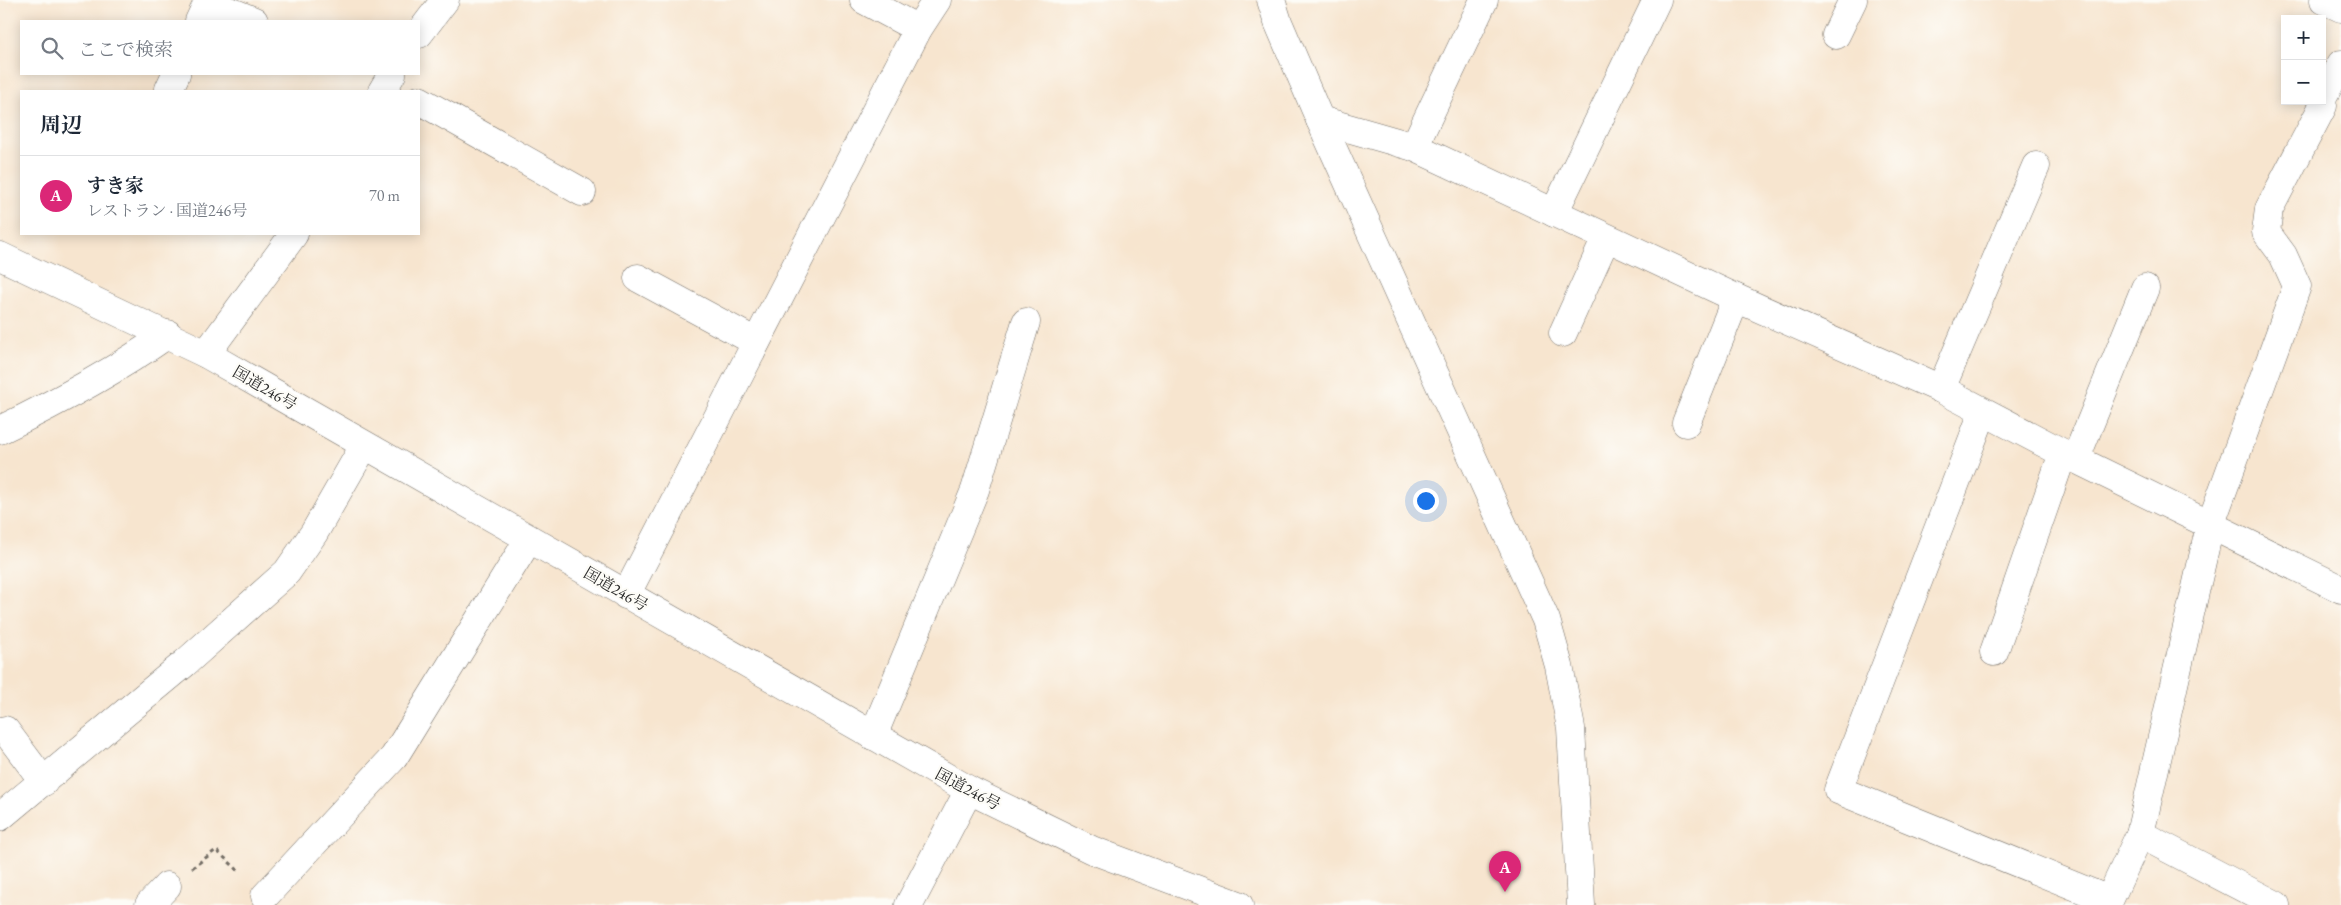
<!DOCTYPE html>
<html lang="ja">
<head>
<meta charset="utf-8">
<style>
	:root { --surface:#fff; --page:#f6f6f7; --text:#1f2937; --muted:#747a83; --line:#e0e1e3; --accent:#db2777 }
	body { margin:0; font-family:"EB Garamond","Noto Serif JP",serif; background:var(--page); color:var(--text) }
	.controls { position:absolute; right:15px; top:15px; display:grid; overflow:hidden; border-radius:0px; box-shadow:0 2px 12px #0003 }
	.controls button { width:45px; height:45px; display:grid; place-items:center; padding:0; border:0; border-bottom:1px solid var(--line); background:var(--surface); color:var(--text); font:25px sans-serif }
	.you { position:absolute; left:1425px; top:500px; width:18px; height:18px; margin:-12px; border:4px solid #fff; border-radius:50%; background:#1a73e8; box-shadow:0 0 0 8px #1a73e833 }
	.badge { display:grid; place-items:center; width:32px; height:32px; border-radius:50%; background:var(--accent); color:#fff; font-size:16px; font-weight:700 }
	.pin { position:absolute; translate:-50% -41px; filter:drop-shadow(0 1px 2px #0008) }
	.pin::after { content:''; position:absolute; top:26px; width:18px; height:15px; background:inherit; clip-path:polygon(0 0,100% 0,50% 100%) }
	.list { margin:0; padding:0; list-style:none }
	h2 { display:flex; justify-content:space-between; align-items:center; height:65px; margin:0; padding:0 20px; font-size:21px }
	h2 small { font-size:16px; font-weight:400; color:var(--muted) }
	.list li { display:grid; grid-template-columns:32px 1fr auto; gap:15px; align-items:center; box-sizing:border-box; height:80px; padding:0 20px; border-top:1px solid var(--line) }
	.list b { display:block; font-size:19px; white-space:nowrap }
	.list p { margin:0; font-size:16px; white-space:nowrap; color:var(--muted) }
	.list em { font-size:16px; font-style:normal; color:var(--muted) }
	.icon { flex:none; width:28px; height:28px; fill:none; stroke:currentColor; stroke-width:2; stroke-linecap:round; stroke-linejoin:round }
	.map { position:relative; flex:none; width:2341px; height:905px; overflow:hidden }
	.search { position:absolute; background:var(--surface); box-shadow:0 2px 12px #0003; left:20px; top:20px; width:400px; height:55px; display:flex; align-items:center; gap:12px; box-sizing:border-box; padding:0 18px; border-radius:0px; color:var(--muted); font-size:19px }
	.panel { position:absolute; background:var(--surface); box-shadow:0 2px 12px #0003; left:20px; top:90px; width:400px; height:145px; border-radius:0px }
	.map>svg:first-child { display:block }
	.lines { fill:none; stroke-linecap:round; stroke-linejoin:round }
	.minor-casing { stroke:#726c64; stroke-width:29 }
	.highway-casing { stroke:#726c64; stroke-width:29 }
	.path { stroke:#726c64; stroke-width:3; stroke-dasharray:4 4; stroke-linecap:butt }
	.minor { stroke:#fff; stroke-width:28 }
	.highway { stroke:#fff; stroke-width:28 }
	.labels { text-anchor:middle; dominant-baseline:central; stroke-width:4.5; stroke-linejoin:round; paint-order:stroke }
	.street-label { font-size:16px; fill:#2b2b2b; stroke:#fdfcf7 }
</style>
</head>
<body>
<div class="map">
<svg width="2341" height="905" viewBox="0 0 2341 905">
	<rect width="100%" height="100%" fill="#fdfcf7"/>
	<filter id="ink" filterUnits="userSpaceOnUse"><feTurbulence type="fractalNoise" baseFrequency=".02" numOctaves="2"/><feDisplacementMap in="SourceGraphic" scale="10" xChannelSelector="R" yChannelSelector="G"/><feConvolveMatrix kernelMatrix="1 2 1 2 8 2 1 2 1" color-interpolation-filters="sRGB"/></filter>
	<filter id="wash" filterUnits="userSpaceOnUse"><feTurbulence type="fractalNoise" baseFrequency=".0096" numOctaves="4" result="noise"/><feDisplacementMap in="SourceGraphic" scale="20" xChannelSelector="R" yChannelSelector="G"/><feGaussianBlur stdDeviation="1.12" result="paint"/><feColorMatrix in="noise" values="0 0 0 0 0 0 0 0 0 0 0 0 0 0 0 0 0 1.4 0 .05"/><feComposite in="paint" operator="in"/></filter>
	<g filter="url(#wash)">
		<rect width="100%" height="100%" fill="#f7e5cf"/>
	</g>
	<g filter="url(#ink)">
		<g class="lines">
			<g class="minor-casing">
				<g id="minor">
					<polyline points="864,0 918,29"/>
					<polyline points="1271,0 1278,22 1320,120 1546,620 1559,666 1571,728 1581,905"/>
					<polyline points="2324,0 2341,8"/>
					<polyline points="199,21 208,2 254,21"/>
					<polyline points="419,34 445,0"/>
					<polyline points="1836,35 1853,0"/>
					<polyline points="169,89 176,74"/>
					<polyline points="382,91 392,74"/>
					<polyline points="2322,98 2341,64"/>
					<polyline points="419,100 582,192"/>
					<polyline points="1320,120 1414,147 1736,298 1941,389 2063,453 2341,589"/>
					<polyline points="1414,147 1484,0"/>
					<polyline points="1554,213 1657,0"/>
					<polyline points="638,278 756,342"/>
					<polyline points="1563,333 1606,238"/>
					<polyline points="206,354 294,234"/>
					<polyline points="1941,389 2036,166"/>
					<polyline points="1983,412 1838,790 2109,900"/>
					<polyline points="1686,423 1736,298"/>
					<path d="M0 430C58 402 115 371 168 334"/>
					<polyline points="2076,458 2145,288"/>
					<polyline points="626,595 918,29 937,0"/>
					<polyline points="1994,652 2063,453"/>
					<polyline points="5,730 44,782"/>
					<polyline points="873,736 975,490 1026,322"/>
					<polyline points="0,817 185,663 287,572 314,533 364,446"/>
					<polyline points="2140,834 2276,905"/>
					<polyline points="265,896 394,757 529,539"/>
					<polyline points="149,905 167,886"/>
					<polyline points="909,905 969,790"/>
					<polyline points="2107,905 2140,834 2210,526 2297,286 2283,255 2266,232 2269,209 2323,106 2322,101"/>
				</g>
			</g>
			<g class="highway-casing">
				<polyline id="highway" points="0,256 206,354 969,790 1092,850 1239,905"/>
			</g>
			<polyline class="path" points="192,868 216,850 241,873"/>
			<use href="#minor" class="minor"/>
			<use href="#highway" class="highway"/>
		</g>
	</g>
	<g class="labels">
		<g class="street-label">
			<text transform="translate(265 388) rotate(30)">国道246号</text>
			<text transform="translate(616 589) rotate(30)">国道246号</text>
			<text transform="translate(968 789) rotate(28)">国道246号</text>
		</g>
	</g>
</svg>
<div class="controls">
<button>+</button>
<button>−</button>
</div>
<div class="you"></div>
<div class="pin badge" style="left:1505px;top:892px">A</div>
<div class="search"><svg class="icon" aria-label="search" viewBox="0 0 24 24"><circle cx="10" cy="10" r="6"/><path d="M15 15l6 6"/></svg>ここで検索</div>
<section class="panel">
<h2>周辺<small></small></h2>
<ul class="list">
<li><span class="badge">A</span><div><b>すき家</b><p>レストラン · 国道246号</p></div><em>70 m</em></li>
</ul>
</section>
</div>
</body>
</html>
